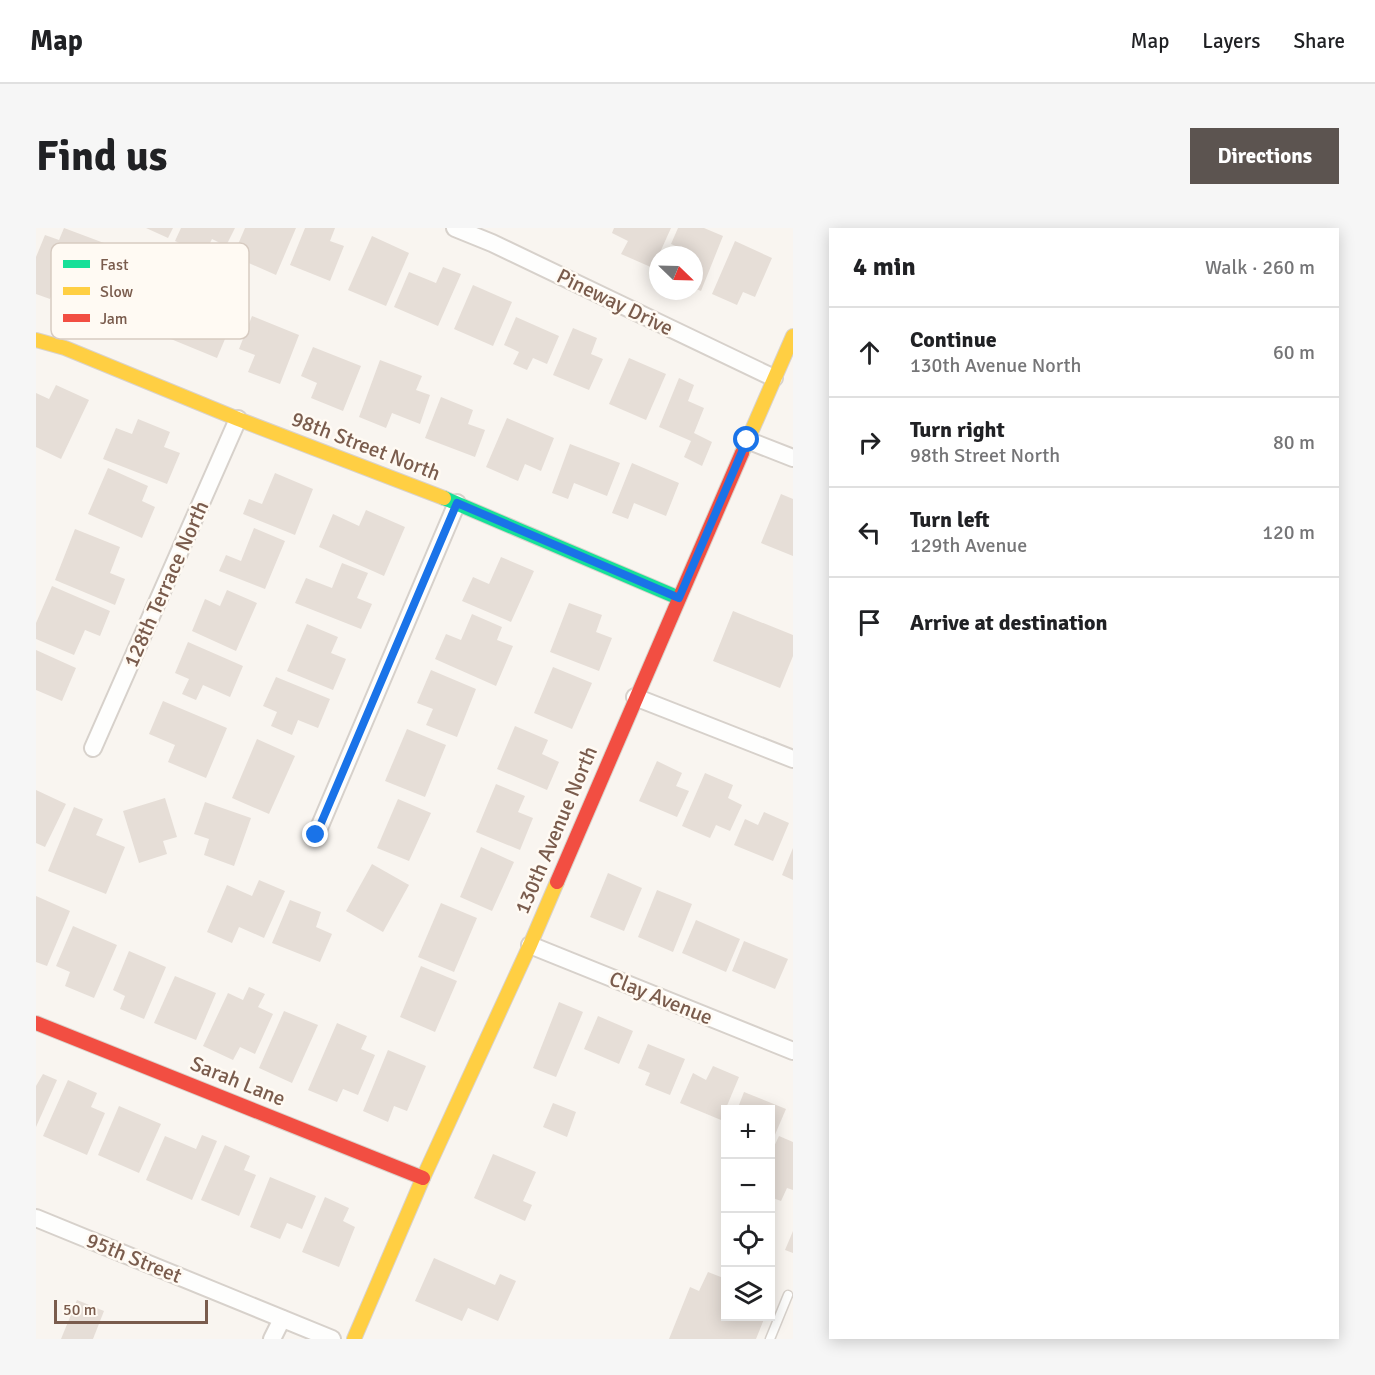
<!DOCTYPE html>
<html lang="en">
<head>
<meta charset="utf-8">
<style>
	:root { --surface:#fff; --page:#f6f6f6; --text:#202124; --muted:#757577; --line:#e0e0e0; --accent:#5c5450 }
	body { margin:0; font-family:Signika,sans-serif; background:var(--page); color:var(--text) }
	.controls { position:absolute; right:18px; bottom:18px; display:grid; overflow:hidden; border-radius:0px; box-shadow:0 3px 15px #0003 }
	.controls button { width:54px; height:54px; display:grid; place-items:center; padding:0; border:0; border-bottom:2px solid var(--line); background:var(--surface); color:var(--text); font:30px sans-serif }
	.compass { position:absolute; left:613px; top:18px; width:54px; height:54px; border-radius:50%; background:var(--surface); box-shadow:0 3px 15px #0003; rotate:113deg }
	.scale { position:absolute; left:18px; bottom:15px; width:154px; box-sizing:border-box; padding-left:6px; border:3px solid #7a5c4d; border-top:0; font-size:16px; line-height:21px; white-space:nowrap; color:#7a5c4d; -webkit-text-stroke:4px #fffaf3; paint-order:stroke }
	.stop { position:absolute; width:18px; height:18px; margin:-14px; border:4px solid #1a73e8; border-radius:50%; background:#fff }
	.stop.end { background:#1a73e8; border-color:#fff; box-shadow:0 2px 6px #0008 }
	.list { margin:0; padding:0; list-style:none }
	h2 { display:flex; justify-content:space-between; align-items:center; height:78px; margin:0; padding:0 24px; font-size:26px }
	h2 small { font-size:20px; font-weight:400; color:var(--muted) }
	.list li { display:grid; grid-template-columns:39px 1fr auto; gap:18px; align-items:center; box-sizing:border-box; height:90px; padding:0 24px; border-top:2px solid var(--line) }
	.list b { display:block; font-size:22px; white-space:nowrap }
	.list p { margin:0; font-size:20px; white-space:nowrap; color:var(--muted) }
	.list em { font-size:20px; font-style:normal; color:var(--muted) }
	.icon { flex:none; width:33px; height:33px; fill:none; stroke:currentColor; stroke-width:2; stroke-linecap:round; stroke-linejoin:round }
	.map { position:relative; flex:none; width:757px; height:1111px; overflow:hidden; border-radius:0px }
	header { display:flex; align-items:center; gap:36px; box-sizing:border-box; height:84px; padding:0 30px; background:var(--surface); border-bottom:2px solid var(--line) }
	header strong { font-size:28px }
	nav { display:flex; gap:33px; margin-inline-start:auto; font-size:21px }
	.intro { display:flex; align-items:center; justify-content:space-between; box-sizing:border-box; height:144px; padding:0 36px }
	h1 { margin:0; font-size:42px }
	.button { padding:15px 27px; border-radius:0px; background:var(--accent); color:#fff; font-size:21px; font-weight:700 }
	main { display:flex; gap:36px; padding:0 36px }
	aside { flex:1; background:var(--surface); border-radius:0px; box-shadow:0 3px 15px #0003 }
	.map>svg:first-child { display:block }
	.building { fill:#e6ded7 }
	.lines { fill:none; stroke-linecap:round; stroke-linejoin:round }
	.lane-casing { stroke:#d7d1cb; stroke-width:11 }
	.street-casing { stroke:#d7d1cb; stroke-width:20 }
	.fast-casing { stroke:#d9d2cb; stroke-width:16 }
	.slow-casing { stroke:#d9d2cb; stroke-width:16 }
	.jam-casing { stroke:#d9d2cb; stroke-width:16 }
	.lane { stroke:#fefefd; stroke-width:8 }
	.street { stroke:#fefefd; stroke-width:16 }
	.fast { stroke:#16e098; stroke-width:14 }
	.slow { stroke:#ffcf43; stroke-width:14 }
	.jam { stroke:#f24e42; stroke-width:14 }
	.route { stroke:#1a73e8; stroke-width:8 }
	.labels { text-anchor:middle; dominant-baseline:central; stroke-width:5; stroke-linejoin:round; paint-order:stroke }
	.street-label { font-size:21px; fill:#7a5c4d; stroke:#fffaf3 }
	.key { fill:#fffaf3; stroke:#d7cbc1; stroke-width:1.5 }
	.key-label { font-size:16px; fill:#7a5c4d }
</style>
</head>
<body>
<header>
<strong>Map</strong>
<nav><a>Map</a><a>Layers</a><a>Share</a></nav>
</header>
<div class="intro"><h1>Find us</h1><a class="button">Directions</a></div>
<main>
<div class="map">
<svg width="757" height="1111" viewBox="0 0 757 1111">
	<rect width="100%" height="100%" fill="#f9f5f0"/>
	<g class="building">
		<polygon points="28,0 68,15 46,69 20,58 14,71 0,66 0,29 9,7 23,12"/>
		<polygon points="110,0 137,0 132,10"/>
		<polygon points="145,0 199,0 190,18 176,11 168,27 139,13"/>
		<polygon points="209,0 260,0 240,47 197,28"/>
		<polygon points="269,0 299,0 294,13 308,18 294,53 254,37"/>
		<polygon points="578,0 635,0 617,40 585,26 592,13 576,5"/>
		<polygon points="642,0 668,0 687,8 665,63 658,60 658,27 647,27 649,22 635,16"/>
		<polygon points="336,8 373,25 350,78 312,62"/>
		<polygon points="699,13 736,30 719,69 707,64 701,77 676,66"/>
		<polygon points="407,39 425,46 402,98 358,79 373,44 400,55"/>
		<polygon points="437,57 476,74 457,118 418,101"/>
		<polygon points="146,71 197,92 181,130 130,109"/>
		<polygon points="216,88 263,107 244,156 212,144 219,127 203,121"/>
		<polygon points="480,89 523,108 511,136 497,130 491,142 477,136 483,124 468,117"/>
		<polygon points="537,100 561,110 555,126 567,131 553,162 517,147"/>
		<polygon points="277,119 325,138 307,183 275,170 281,155 265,148"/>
		<polygon points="593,130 630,146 610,192 573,176"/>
		<polygon points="344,132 386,148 380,162 394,167 384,196 356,185 350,200 323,189"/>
		<polygon points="643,150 658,157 652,173 668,180 658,205 676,214 666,238 648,229 655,213 623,199"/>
		<polygon points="20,157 53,172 25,231 0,219 0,165 13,171"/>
		<polygon points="405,169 437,182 432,196 449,202 439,229 389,210"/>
		<polygon points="471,190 518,210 505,243 489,236 482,253 450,239"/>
		<polygon points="102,191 134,204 128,219 144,225 131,256 67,231 80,200 96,206"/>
		<polygon points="534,216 584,235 571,268 538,255 532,271 516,265"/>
		<polygon points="596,235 643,255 630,288 598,275 592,291 576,285"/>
		<polygon points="72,240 112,258 106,273 119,279 106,310 52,286"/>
		<polygon points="239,245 277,261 259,307 207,286 213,271 226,276"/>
		<polygon points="745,266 757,271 757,328 725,315"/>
		<polygon points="330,282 369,299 348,348 283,319 297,286 323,298"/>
		<polygon points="218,300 249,313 229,361 183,343 190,327 205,333"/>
		<polygon points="39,301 84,319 74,345 89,351 79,377 19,352"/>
		<polygon points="465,329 498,343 475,394 426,373 437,349 453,356"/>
		<polygon points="306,335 332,345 321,370 336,376 325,401 259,375 270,350 296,360"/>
		<polygon points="16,358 74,383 64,408 49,402 38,427 0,411 0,395"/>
		<polygon points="191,362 221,375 200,423 156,403 169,371 184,378"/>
		<polygon points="533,375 566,387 560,404 576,410 563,443 514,424"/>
		<polygon points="697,383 757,407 757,428 744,460 677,433"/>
		<polygon points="436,386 466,399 461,412 477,418 460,458 399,431 410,406 425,412"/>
		<polygon points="271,396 302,409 295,425 310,431 297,462 251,443"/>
		<polygon points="152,414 207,438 194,469 167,457 160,472 146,466 153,451 139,445"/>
		<polygon points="0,422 40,440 26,473 0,462"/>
		<polygon points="517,439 556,455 536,501 498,485"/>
		<polygon points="395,442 440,461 421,509 390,497 397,481 381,475"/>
		<polygon points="240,449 294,471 282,500 262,492 256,507 235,498 241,484 227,478"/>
		<polygon points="127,473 191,500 170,550 132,534 139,517 113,506"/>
		<polygon points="479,498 512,512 506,526 523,534 511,562 461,541"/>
		<polygon points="371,501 410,517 389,569 349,553"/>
		<polygon points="221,511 259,528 233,586 196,570"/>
		<polygon points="621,533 646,545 640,558 653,563 641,589 603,573"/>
		<polygon points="669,545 697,557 692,570 706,577 694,603 680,597 674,610 646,598"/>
		<polygon points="460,556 489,568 482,584 497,590 484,622 440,604"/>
		<polygon points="0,562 30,576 9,619 0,615"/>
		<polygon points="129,570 141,609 127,613 131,626 103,635 87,583"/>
		<polygon points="362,571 395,585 373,633 341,620"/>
		<polygon points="169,574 215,590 198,638 168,627 173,611 158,606"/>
		<polygon points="38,579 67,591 60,607 89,619 70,666 12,643"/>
		<polygon points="728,584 753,595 737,633 698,617 709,591 722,597"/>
		<polygon points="445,619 478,634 456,683 424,669"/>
		<polygon points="757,620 757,652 746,647"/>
		<polygon points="336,636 373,657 347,704 310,683"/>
		<polygon points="572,645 606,660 588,703 554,689"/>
		<polygon points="223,652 249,663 228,710 203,699 196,715 171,704 191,657 216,668"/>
		<polygon points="621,662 656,676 637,724 602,709"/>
		<polygon points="0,668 34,683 11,738 0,734"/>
		<polygon points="254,672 285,684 280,699 296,706 284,734 236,715"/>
		<polygon points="405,675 441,690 418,744 382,729"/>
		<polygon points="660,692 704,711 690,744 646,725"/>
		<polygon points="37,698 81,717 58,770 29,758 34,744 20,738"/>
		<polygon points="708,713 752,731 739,761 696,743"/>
		<polygon points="93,723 130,739 108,791 84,781 89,768 77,762"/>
		<polygon points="385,738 421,753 399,804 364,789"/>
		<polygon points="139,748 180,765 160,812 118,795"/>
		<polygon points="213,759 229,766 222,779 237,786 219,826 204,819 197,832 167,818 192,765 207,772"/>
		<polygon points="523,774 547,784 520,849 497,840"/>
		<polygon points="248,783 282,797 256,855 223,840"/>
		<polygon points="562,788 597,803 583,836 548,821"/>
		<polygon points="301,795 331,808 325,821 339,827 322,867 307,861 301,874 272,862"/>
		<polygon points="612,816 649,831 634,867 609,857 614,845 602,840"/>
		<polygon points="352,822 390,838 371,883 358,878 352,894 327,883"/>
		<polygon points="677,838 703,849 685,892 644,875 657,845 670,852"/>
		<polygon points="7,846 21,852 0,899 0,858"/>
		<polygon points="32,852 61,865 55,879 69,885 51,927 7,908"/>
		<polygon points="708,864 750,881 738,909 734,908 734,882 701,882"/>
		<polygon points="517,875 540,884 531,909 507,899"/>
		<polygon points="83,878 125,896 103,945 62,927"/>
		<polygon points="166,907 181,913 156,972 110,952 129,908 160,921"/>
		<polygon points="743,908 757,914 757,962 751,960 745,973 734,969 734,927"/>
		<polygon points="189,917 214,928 208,942 220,947 203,988 165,972"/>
		<polygon points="457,926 500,944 487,973 496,977 489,993 438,970"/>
		<polygon points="234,949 280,968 266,1001 251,995 244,1011 214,999"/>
		<polygon points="289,969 313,980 307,993 319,999 303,1039 266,1024"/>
		<polygon points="757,1003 757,1025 749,1022"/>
		<polygon points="398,1030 459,1057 464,1046 480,1053 462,1093 432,1080 426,1093 379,1073"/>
		<polygon points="672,1044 690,1051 690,1088 724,1088 728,1091 720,1111 633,1111 654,1059 663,1063"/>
		<polygon points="41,1072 68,1083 57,1111 25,1111"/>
	</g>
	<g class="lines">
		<g class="lane-casing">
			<polyline id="lane" points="734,1111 752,1067"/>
		</g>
		<g class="street-casing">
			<g id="street">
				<polyline points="419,0 456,15 738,150"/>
				<polyline points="711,212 757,230"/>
				<polyline points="599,469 757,531"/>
				<polyline points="57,520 202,191"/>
				<polyline points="280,607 421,275"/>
				<polyline points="494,717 757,823"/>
				<polyline points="0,990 296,1111"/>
				<polyline points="236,1111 246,1091"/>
			</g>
		</g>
		<g class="fast-casing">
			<polyline id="fast" points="408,270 643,370"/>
		</g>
		<g class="slow-casing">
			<g id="slow">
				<polyline points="0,112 29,120 202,191 408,270"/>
				<polyline points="706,225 757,108"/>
				<polyline points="318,1111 387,950 494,717 521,654"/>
			</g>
		</g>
		<g class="jam-casing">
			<g id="jam">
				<polyline points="521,654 706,225"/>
				<polyline points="0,795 387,950"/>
			</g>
		</g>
		<use href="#lane" class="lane"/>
		<use href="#street" class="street"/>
		<use href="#fast" class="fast"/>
		<use href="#slow" class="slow"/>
		<use href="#jam" class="jam"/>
	</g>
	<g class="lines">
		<polyline class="route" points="280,607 421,275 643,370 711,212"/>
	</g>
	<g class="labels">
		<g class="street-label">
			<text transform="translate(579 74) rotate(26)">Pineway Drive</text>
			<text transform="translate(330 218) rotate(21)">98th Street North</text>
			<text transform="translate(130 356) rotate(-66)">128th Terrace North</text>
			<text transform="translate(520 602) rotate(-67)">130th Avenue North</text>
			<text transform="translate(625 770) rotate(22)">Clay Avenue</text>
			<text transform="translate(202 853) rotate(22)">Sarah Lane</text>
			<text transform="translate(98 1030) rotate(22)">95th Street</text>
		</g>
	</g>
	<rect x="15" y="15" width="198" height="96" rx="9" class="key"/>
	<rect x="27" y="32" width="27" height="8" fill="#16e098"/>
	<rect x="27" y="59" width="27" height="8" fill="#ffcf43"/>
	<rect x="27" y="86" width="27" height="8" fill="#f24e42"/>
	<g class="key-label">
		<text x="64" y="42">Fast</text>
		<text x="64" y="69">Slow</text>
		<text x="64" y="96">Jam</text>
	</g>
</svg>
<div class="controls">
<button>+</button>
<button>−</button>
<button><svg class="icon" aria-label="locate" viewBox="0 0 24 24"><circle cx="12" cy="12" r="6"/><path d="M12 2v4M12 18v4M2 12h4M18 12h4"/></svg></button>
<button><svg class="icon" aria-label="layers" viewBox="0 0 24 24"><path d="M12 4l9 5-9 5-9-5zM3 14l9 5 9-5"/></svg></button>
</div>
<svg class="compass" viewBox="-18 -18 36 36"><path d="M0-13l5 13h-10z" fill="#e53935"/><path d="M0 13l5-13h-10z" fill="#757577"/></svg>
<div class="scale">50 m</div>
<div class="stop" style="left:711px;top:212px"></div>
<div class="stop end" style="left:280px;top:607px"></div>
</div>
<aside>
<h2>4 min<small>Walk · 260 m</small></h2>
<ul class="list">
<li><svg class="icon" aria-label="ahead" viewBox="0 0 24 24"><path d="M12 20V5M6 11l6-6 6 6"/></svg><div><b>Continue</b><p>130th Avenue North</p></div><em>60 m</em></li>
<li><svg class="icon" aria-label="right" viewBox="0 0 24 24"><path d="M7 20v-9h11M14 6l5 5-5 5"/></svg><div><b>Turn right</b><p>98th Street North</p></div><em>80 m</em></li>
<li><svg class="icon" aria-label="left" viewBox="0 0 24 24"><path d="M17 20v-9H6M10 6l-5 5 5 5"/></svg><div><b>Turn left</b><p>129th Avenue</p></div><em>120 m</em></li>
<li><svg class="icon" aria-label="arrive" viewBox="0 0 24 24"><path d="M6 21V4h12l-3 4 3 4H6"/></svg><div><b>Arrive at destination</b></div></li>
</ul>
</aside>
</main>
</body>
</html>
